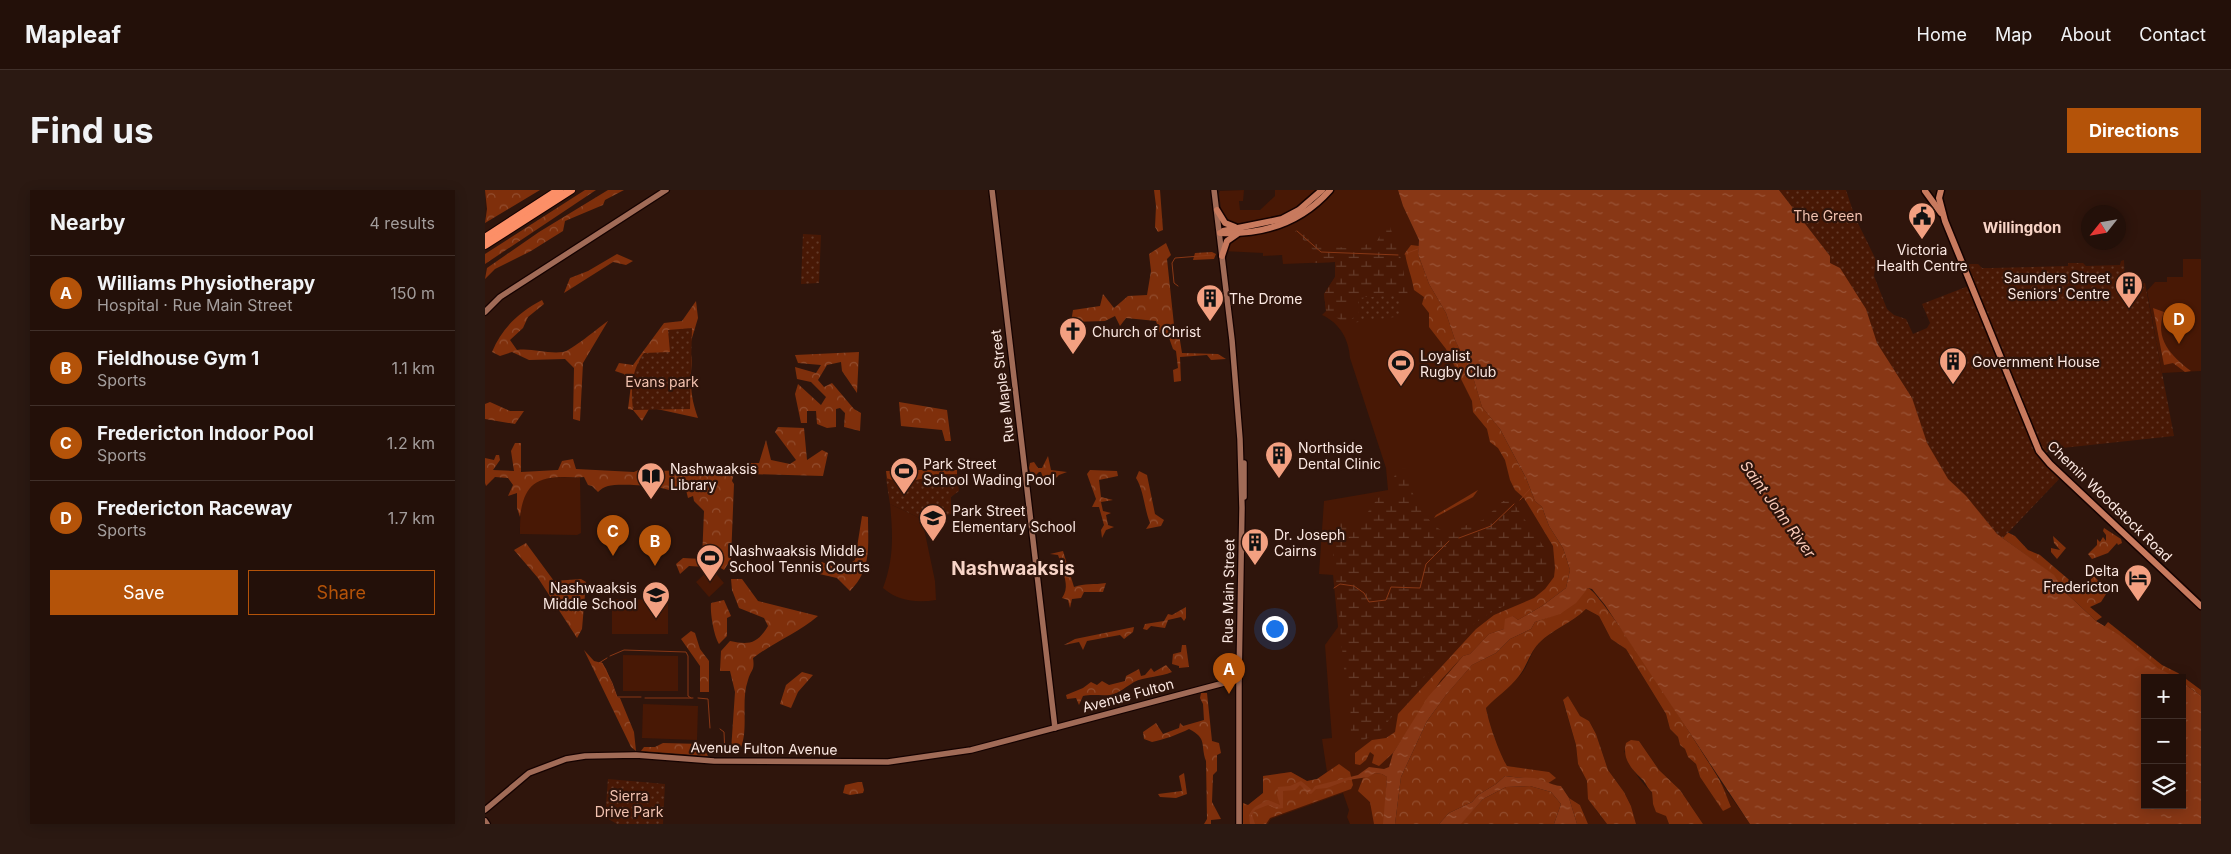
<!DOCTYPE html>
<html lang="en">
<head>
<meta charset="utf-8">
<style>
	:root { --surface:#231009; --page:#2b1912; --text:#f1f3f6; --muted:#a39d9c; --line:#40302a; --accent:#b45309 }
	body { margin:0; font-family:Inter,sans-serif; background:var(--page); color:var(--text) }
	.controls { position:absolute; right:15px; bottom:15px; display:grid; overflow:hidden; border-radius:0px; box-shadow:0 2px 12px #0003 }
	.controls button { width:45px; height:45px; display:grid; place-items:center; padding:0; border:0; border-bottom:1px solid var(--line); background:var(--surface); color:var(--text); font:25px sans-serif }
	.compass { position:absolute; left:1596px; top:15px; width:45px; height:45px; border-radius:50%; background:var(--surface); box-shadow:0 2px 12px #0003; rotate:239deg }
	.you { position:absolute; left:789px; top:438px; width:18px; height:18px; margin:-12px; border:4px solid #fff; border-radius:50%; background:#1a73e8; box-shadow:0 0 0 8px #1a73e833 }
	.badge { display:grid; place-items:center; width:32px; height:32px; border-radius:50%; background:var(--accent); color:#fff; font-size:16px; font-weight:700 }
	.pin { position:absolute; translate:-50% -41px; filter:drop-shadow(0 1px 2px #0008) }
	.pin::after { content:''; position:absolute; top:26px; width:18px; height:15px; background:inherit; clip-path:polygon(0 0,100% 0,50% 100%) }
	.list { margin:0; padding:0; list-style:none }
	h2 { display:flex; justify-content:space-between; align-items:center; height:65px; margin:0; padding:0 20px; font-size:21px }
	h2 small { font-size:16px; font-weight:400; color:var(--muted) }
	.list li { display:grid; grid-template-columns:32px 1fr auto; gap:15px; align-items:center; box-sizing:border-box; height:75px; padding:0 20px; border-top:1px solid var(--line) }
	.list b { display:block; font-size:19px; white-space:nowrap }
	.list p { margin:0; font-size:16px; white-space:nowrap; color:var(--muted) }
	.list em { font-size:16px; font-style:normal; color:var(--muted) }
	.actions { display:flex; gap:10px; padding:15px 20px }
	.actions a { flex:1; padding:11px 0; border:1px solid var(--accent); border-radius:0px; text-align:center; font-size:18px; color:var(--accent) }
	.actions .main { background:var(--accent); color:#fff }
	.icon { flex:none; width:28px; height:28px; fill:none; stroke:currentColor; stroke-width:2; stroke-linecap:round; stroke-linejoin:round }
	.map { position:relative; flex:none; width:1716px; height:634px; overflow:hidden; border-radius:0px }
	header { display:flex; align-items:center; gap:30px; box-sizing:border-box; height:70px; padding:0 25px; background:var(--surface); border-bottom:1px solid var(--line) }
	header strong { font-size:24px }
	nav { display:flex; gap:28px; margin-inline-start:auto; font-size:18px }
	.intro { display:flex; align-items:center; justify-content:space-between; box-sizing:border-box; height:120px; padding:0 30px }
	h1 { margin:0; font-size:35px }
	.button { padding:12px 22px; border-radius:0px; background:var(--accent); color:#fff; font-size:18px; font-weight:700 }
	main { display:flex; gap:30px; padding:0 30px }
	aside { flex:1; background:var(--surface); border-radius:0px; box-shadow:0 2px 12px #0003 }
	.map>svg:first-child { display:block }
	.grass { fill:#481805 }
	.forest { fill:url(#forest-crowns) }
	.wetland { fill:url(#wetland-marsh) }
	.park { fill:url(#park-dots) }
	.water { fill:url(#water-ripples) }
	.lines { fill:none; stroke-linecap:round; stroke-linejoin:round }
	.stream { stroke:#883715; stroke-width:1 }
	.secondary-casing { stroke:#150200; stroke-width:8 }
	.primary-casing { stroke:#150200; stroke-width:9 }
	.highway-casing { stroke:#150200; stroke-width:10 }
	.secondary { stroke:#a16b57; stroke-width:5.5 }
	.primary { stroke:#c87a5e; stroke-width:6 }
	.highway { stroke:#fc8f67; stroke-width:8 }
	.labels { text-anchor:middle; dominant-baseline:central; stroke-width:4.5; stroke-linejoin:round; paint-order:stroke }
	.park-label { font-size:14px; fill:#f2c2b0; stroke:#2f150c }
	.poi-label { font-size:14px; fill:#fbe8e2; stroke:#2f150c; text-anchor:start }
	.street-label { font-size:14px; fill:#fbe8e2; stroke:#2f150c }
	.neighbourhood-label { font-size:15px; font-weight:bold; fill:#f8d4c7; stroke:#2f150c }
	.water-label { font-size:15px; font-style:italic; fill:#facab8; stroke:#2f150c }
	.district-label { font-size:19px; font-weight:bold; fill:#f8d4c7; stroke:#2f150c }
</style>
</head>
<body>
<header>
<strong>Mapleaf</strong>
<nav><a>Home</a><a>Map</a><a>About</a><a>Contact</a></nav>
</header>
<div class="intro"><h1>Find us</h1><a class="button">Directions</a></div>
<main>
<aside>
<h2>Nearby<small>4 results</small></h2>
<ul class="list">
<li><span class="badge">A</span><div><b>Williams Physiotherapy</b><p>Hospital · Rue Main Street</p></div><em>150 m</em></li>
<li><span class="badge">B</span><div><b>Fieldhouse Gym 1</b><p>Sports</p></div><em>1.1 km</em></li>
<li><span class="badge">C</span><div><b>Fredericton Indoor Pool</b><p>Sports</p></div><em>1.2 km</em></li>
<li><span class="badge">D</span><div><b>Fredericton Raceway</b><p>Sports</p></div><em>1.7 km</em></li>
</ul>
<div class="actions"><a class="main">Save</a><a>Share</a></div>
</aside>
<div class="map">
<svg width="1716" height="634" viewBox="0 0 1716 634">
	<defs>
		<pattern id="forest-crowns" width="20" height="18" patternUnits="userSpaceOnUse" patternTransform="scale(1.25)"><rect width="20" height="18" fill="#7f2f0b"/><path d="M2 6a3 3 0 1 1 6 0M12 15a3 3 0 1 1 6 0" fill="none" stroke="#924d2e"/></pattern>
		<pattern id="wetland-marsh" width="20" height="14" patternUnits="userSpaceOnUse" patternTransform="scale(1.25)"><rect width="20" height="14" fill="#481805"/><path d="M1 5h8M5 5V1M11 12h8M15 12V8" fill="none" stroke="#633a29"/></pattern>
		<pattern id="park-dots" width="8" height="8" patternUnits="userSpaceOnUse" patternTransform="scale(1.25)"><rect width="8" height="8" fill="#481805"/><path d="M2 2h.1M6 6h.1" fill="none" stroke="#633a29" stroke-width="1.8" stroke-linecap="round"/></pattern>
		<pattern id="water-ripples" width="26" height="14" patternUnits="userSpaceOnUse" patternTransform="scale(1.25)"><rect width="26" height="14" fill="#883715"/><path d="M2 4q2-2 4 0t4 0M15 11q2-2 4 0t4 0" fill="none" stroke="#9a5437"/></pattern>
	</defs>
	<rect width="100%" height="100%" fill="#2f150c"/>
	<g class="grass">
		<path d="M759 0 758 11H754L755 20H775L790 6V0H913L918 16 934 50 933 64 944 94 961 123 970 150 1085 380 908 563 903 581 898 634H865L862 627 864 620 858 603 786 629 783 634H754L753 613 763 615 778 603 792 584 806 582 822 591 832 589 842 582 837 549 847 548 840 455 853 437 848 385 834 384 839 311 903 300 901 278 865 168C864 150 855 133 837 125L841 121 839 104 850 87V72L798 74 797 65 778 66V63L738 61 746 36 737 25 734 4 735 1Z"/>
		<polygon points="1698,69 1716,69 1716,181 1677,183 1662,101 1670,92 1682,92 1682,87 1698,87"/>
		<path d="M75 287 95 288 96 343 92 345 35 344C35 326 35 296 56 290 62 288 69 288 75 287Z"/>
		<path d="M405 314 437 329 450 391 451 410C431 413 413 411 398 398 409 369 408 344 405 314Z"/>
		<polygon points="226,378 239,393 224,407 211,392"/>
		<polygon points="127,409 183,410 183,444 127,444"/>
		<path d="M1101 419 1114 426 1126 449 1141 459 1181 524 1185 539 1193 547 1195 555 1200 559 1203 567 1211 574 1215 587 1238 620 1246 617 1235 591 1265 634H1218L1195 600 1174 580 1154 551 1139 561C1146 577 1154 591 1167 602L1168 614 1181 626 1184 634H1151L1146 616 1139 602 1123 580 1111 544 1104 531 1095 527 1083 506 1078 511 1091 555 1093 574 1102 591 1111 620 1122 634H1103L1095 615 1084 608 1076 596 1062 594 1070 588 1064 583 1022 576C1014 562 1004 534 1001 518 1012 505 1026 496 1037 483 1044 474 1046 461 1054 453 1068 439 1087 433 1101 419Z"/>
		<polygon points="138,465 193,466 193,501 138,501"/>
		<polygon points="158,514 213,516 212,550 157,548"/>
	</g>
	<g class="forest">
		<polygon points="0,0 55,0 0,33 2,19"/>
		<polygon points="100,0 111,0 0,74 0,64"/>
		<polygon points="123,0 139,0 120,10 118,15 80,31 78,41 46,61 10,79 0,89 2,78 54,42"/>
		<polygon points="669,0 675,0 678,40 673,42 670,37 671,16"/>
		<polygon points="681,53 686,65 682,69 689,135 693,138 697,163 733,164 741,169 726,170 722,165 695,167 696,191 689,192 688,180 693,178 691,161 688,159 683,145 675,143 671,131 641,128 635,136 630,126 620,131 586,132 588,120 615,116 618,104 629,118 643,106 662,105 666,81 664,64"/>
		<path d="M926 55 934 56 933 64 944 94 961 123 970 150 988 187 997 217 1015 239 1041 288 1050 311 1057 317 1064 336 1078 358 1085 380 1081 398 1057 416 1033 430 1028 426 1019 439 1004 444 985 464 978 466 956 490 908 563 894 576 887 573 889 565 885 562 881 570 875 575 870 574V563L887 550 901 548 910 542 913 524 991 439 1009 425 1049 408 1060 399 1069 387 1070 378 1068 356 1039 308 1030 300 1025 290 1020 270 1013 258 1005 252 1002 239 988 222 987 211 961 159 944 137V123L937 114 939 107 929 100C927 87 922 76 920 63Z"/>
		<polygon points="727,62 731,64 729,69 708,70 710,63"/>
		<polygon points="132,64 148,71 141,75 128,72 79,103 85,88 103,81"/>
		<path d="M57 110 59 114 43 127 38 138 25 150 32 160C47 158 62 164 78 162 86 161 114 137 123 131L98 173 95 231 88 229 89 178 80 169 44 170 27 162 15 166 7 162C17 138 34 122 57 110Z"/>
		<path d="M211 111 213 128 204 158C209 168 205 181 206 193 206 205 209 217 213 228L172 219H164L157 231 148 220 143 219 146 195 139 184 130 181 134 173 148 175 179 133 197 131Z"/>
		<path d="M1668 118 1679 122C1669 149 1686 166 1706 181L1700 182 1688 173 1679 175Z"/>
		<polygon points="374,162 372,203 357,181 356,172 342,175 333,190 339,197 347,193 369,219 376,223 375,241 359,237 360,223 355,218 351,219 351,237 342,238 332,234 331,221 322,221 322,233 316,233 310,204 313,194 336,215 341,207 326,192 312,189 310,177 331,183 336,175 313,173 310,165"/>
		<polygon points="1427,208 1520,341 1530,346 1543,360 1555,365 1589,394 1600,396 1609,386 1623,401 1616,412 1605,417 1617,427 1611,431 1580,402 1568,385 1512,344 1481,306 1463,289 1442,253"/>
		<polygon points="5,212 25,221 39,221 30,234 0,229 0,214"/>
		<polygon points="414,212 462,220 466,251 460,251 457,240 416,236"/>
		<polygon points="293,237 319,238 322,270 337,260 343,263 338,286 264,284 264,273 274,273 281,250 286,270 305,274 311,270 290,242"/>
		<path d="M30 253H36V282L73 280 77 271 88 269 91 279 149 282 158 278 175 281 199 280 204 284 205 279 232 284 246 281 249 283 247 291 249 294 246 369 239 380 229 374 221 377 204 376 195 384 191 374 198 368 217 369 219 321 209 311 208 306 203 308 201 300 195 298 189 302C179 296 135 293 123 296 119 297 116 299 113 302L107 296 103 295 99 287C93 288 86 287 79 287 49 287 39 297 35 327L32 318V303L23 306 28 295 23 288 10 287 1 296 0 293V268L9 270 11 265H14L15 270 8 280 29 281 26 261Z"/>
		<polygon points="563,266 566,280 582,282 574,285 569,290 569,284 563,285 559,290 556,282 554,282 547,289 544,278 545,273 549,272 553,278 557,278"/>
		<polygon points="434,280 472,280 472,284 471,286 404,305 401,281"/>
		<polygon points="605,280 632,281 633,286 614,290 616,307 628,310 616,312 618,321 626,323 621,325 623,335 629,337 621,340 617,348 616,340 619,335 614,317 607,317 611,309 602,284"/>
		<path d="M654 281 662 285 670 324 679 330 676 336 661 339 665 333C659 318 659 301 651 288Z"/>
		<polygon points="993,300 988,307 949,328 951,325"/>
		<path d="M377 326 383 327C383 356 387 379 365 401L352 388 321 381 337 372 356 380 370 370Z"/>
		<polygon points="1619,338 1636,349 1637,353 1633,355 1632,353 1623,363 1607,369 1603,364 1612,355 1612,349 1615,352 1618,347 1621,351 1621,345 1618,341"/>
		<polygon points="1568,346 1581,358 1572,369 1566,362 1566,358 1575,360 1569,353"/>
		<polygon points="41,353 69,391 96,389 101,392 97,439 92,448 53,388 29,360"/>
		<path d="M578 361 589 397C600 393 609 395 621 393L618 402H599L596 408 587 409 585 418 583 410 577 408C584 398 580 389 577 378L567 376 576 373 573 365 565 364Z"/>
		<path d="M246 389H257L273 411 333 426C313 443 289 452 268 468 270 481 266 479 263 490 255 513 265 541 254 562L246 561 250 502 245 481H235L236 461 245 451C264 455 272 454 283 436L279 428 254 418 247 400Z"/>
		<path d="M1103 398C1116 401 1220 566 1234 589 1239 598 1242 608 1246 617L1238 621 1215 587 1211 574 1203 567 1200 559 1195 555 1193 547 1185 539 1181 524 1141 459 1126 449 1114 426 1101 419C1087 433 1068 439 1054 453 1045 462 1042 476 1034 486 1025 498 1011 507 1001 518 1004 534 1014 562 1022 576L1064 582 1071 588 1062 594C1047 586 1037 589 1020 586L1011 594 993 605 987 612 964 623 954 634H910L916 587 942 531 961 505 987 475 1011 463 1025 449 1046 439 1050 432 1075 423Z"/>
		<path d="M239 410 246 426 242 428V446L234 454C229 446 225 423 226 413Z"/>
		<polygon points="701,417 701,428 699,431 696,427 683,430 680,438 666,436 662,440 658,439 660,434 679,431 683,424 687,425"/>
		<path d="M1623 432 1677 475 1693 483 1716 500V506L1697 492V488C1674 488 1642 448 1619 437Z"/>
		<polygon points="649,437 648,442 639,449 635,445 602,451 598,460 594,452 579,455 590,449"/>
		<polygon points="206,441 210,443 215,459 224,471 224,502 215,502 215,476 196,449"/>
		<polygon points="697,455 701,455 704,477 694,478 694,476 687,474 688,464 696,462"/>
		<polygon points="99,460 109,471 117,473 121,479 132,507 135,508 149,542 151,561 146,557"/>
		<path d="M681 475 687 482C675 487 659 487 649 492 642 496 635 503 625 505 615 506 607 504 598 506L594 515 591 508 582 509 581 505 598 498 606 492 612 495 617 491 624 495 640 491 641 486 654 479 656 486 660 485 666 478 669 482Z"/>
		<polygon points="317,482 328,485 313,502 306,518 295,514 301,495"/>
		<path d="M716 503H722L727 551 734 553 736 563 732 565V581L728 585 727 612 736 629 726 630V634H719L722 629 721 571C715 554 723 549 704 539 694 544 678 550 667 552L659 549 658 542 671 533 678 544 694 538 695 533 698 536 719 530 718 514 715 508Z"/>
		<polygon points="1083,506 1095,526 1104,531 1111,544 1123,580 1139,602 1146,616 1151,634 1122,634 1103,609 1102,591 1093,574 1091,555 1078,510"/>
		<path d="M1146 550 1154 551 1174 580 1195 600 1218 634H1184L1181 626 1171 622 1168 614 1167 602C1162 598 1161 593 1157 589 1146 579 1137 568 1141 553Z"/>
		<polygon points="178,553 216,554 223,566 156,561 159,557 170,557"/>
		<polygon points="854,574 865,582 868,595 866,599 785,628 781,634 757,634 758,613 763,615 778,603 778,586 806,582 822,591 832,589"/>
		<polygon points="699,583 702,604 691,608 675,607 673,604 697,601 694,586"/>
		<polygon points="890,583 897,584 902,587 899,634 889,634 885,612 873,601 878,588"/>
		<polygon points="373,592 377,592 379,600 378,603 365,605 358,603 360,595"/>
		<polygon points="1045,596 1066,602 1076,614 1069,634 975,634 998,609 1021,597"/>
		<polygon points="1084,608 1095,615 1103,634 1092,634"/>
	</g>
	<g class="wetland">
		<polygon points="903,31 916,69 924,111 914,105 862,108 864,133 860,133 841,121 839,104 850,87 850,72 828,73 832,67 831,63 810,41 815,39 825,49 831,49 832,52 828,52 830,54 868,59 892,51"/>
		<path d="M918 278 922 279C927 288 926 300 930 310 933 320 951 339 960 342L998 330 1018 311H1027L1061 360C1074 398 1037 406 1011 420 1002 424 990 433 983 439L981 444 955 468 896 540 876 552H871L866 547 865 493 860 489 848 368 850 331 851 328 856 327 866 334 878 333 884 320 894 307 906 309 912 305C914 292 901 288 918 278Z"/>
	</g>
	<g class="park">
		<polygon points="1294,0 1361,0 1370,27 1391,70 1389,86 1402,119 1409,125 1421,129 1428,144 1442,138 1445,133 1437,114 1486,95 1477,74 1493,74 1497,78 1506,78 1583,76 1583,73 1598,73 1601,76 1635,75 1636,71 1639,70 1640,93 1648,95 1660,93 1689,246 1568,259 1557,265 1577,286 1518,348 1512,344 1481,306 1463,289 1442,253 1427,208 1343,77 1345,66"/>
		<polygon points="318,44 336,45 334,93 316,94"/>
		<polygon points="914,105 917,126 866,133 866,129 874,125 873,108"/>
		<path d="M207 138 205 219 148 220C146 198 146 181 159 163L185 162 183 140Z"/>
		<path d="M450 284H472L474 301 466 307V316L469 323 451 328 452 334 441 339 439 338 437 329 405 314 401 288C418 294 433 291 450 284Z"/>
		<polygon points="123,589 180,594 178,634 132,634 120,627"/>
	</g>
	<g class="water">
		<path d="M913 0H1294L1345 66V73L1355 78 1381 119 1392 153 1427 208 1442 253 1463 289 1481 306 1512 344 1569 385 1580 402 1611 431 1634 445 1673 478 1692 488H1660V615H1697V492L1716 506V634H1265L1120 415 1107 399 1103 398 1091 413 1075 424 1050 432 1046 439 1025 449 1011 463 987 475 961 505 942 531 916 587 910 634H898L902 587 897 584 890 583 883 587 863 590 842 598 831 599 826 604 823 603 815 595 810 600 798 601V618L792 619 783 615 770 620 767 625 770 634H765C762 619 771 616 783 610L795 615 792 605 793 597 805 596 816 591 827 600 830 596 873 585 884 577 899 579 904 577 908 563 943 507 978 466 985 464 1004 444 1019 439 1020 429 1028 426 1033 430 1057 416 1081 398 1085 380 1078 358 1064 336 1057 317 1050 311 1041 288 1015 239 997 217 988 187 970 150 961 123 944 94 933 64 934 50 918 16Z"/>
		<path d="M1020 586C1030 588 1039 587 1049 588 1055 589 1066 595 1076 596L1084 608 1092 634H1069L1076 614 1066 602 1045 596 1021 597 998 609 976 634H954L964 623 987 612 993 605 1011 594Z"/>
	</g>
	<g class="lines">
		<g class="stream">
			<polyline points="812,41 836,62 913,65"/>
			<polyline points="920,64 933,59"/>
			<polyline points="693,96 689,93 687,73 690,68 728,65"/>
			<polyline points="1035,310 1045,299"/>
			<polyline points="974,348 1006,336 1029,314"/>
			<polyline points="849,398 855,394 869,396 879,403 884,412 901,410 906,397 935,398 941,374 964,351"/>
			<polyline points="125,466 139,460 201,462 203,466 203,506 206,508"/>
			<polyline points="122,468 114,473 117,473 127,493 132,507 156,507"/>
			<polyline points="160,508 208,508"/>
			<polyline points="213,508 223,509 225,538"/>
			<polyline points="235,539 239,542 240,564"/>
		</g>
		<g class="secondary-casing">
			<g id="secondary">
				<polyline points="507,0 570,538"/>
				<polyline points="729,0 747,150 755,249 757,318 754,489 754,634"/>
				<polyline points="0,122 15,107 181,0"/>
				<polyline points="759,273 759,307"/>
				<polyline points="0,620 44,583 81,569 100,566 151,565 229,571 403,572 486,560 754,489"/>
				<polyline points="0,631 2,634"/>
			</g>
		</g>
		<g class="primary-casing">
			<g id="primary">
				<polyline points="1456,0 1454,8 1460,31 1554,261 1565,274 1716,416"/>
				<polyline points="1440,1 1456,23"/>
				<polyline points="732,20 740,33 750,37"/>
				<polyline points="738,41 797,29 814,20 837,0"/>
				<path d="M735 43C778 45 816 33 845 0"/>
				<polyline points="737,66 742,51 752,44"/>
			</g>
		</g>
		<g class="highway-casing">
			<g id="highway">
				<polyline points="0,48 74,0"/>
				<polyline points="0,55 86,0"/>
			</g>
		</g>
		<use href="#secondary" class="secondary"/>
		<use href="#primary" class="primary"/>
		<use href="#highway" class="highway"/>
	</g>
	<defs>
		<g id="civic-pin" transform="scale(1.4375)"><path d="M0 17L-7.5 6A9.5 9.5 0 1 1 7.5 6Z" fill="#f3a081" stroke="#2f150c"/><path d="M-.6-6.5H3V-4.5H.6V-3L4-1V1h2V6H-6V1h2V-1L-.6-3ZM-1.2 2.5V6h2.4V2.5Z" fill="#111"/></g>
		<g id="building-pin" transform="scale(1.4375)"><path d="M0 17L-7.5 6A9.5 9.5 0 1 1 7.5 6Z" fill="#f3a081" stroke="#2f150c"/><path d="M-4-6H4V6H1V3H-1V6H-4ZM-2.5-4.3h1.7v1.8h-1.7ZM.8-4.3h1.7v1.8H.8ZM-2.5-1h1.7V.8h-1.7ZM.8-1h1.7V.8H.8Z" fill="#111"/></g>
		<g id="church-pin" transform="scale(1.4375)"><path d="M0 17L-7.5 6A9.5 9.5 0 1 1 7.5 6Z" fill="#f3a081" stroke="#2f150c"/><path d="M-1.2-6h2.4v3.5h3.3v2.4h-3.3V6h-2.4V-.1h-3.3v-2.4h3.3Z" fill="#111"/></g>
		<g id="stadium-pin" transform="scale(1.4375)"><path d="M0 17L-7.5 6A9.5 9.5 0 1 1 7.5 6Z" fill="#f3a081" stroke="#2f150c"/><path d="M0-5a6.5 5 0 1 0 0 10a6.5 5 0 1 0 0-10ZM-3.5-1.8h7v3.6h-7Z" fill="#111"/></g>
		<g id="library-pin" transform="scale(1.4375)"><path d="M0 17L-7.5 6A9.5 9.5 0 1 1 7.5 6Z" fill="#f3a081" stroke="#2f150c"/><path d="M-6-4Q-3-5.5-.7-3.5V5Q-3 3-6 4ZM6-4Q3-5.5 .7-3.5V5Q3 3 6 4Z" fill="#111"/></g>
		<g id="school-pin" transform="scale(1.4375)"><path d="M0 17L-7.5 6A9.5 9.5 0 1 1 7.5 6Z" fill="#f3a081" stroke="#2f150c"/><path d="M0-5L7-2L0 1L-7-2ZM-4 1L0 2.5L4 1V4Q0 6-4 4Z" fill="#111"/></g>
		<g id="hotel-pin" transform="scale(1.4375)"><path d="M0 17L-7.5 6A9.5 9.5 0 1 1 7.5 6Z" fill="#f3a081" stroke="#2f150c"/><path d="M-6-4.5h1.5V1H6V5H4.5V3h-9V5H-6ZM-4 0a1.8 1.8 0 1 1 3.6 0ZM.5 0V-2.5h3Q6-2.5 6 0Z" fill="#111"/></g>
	</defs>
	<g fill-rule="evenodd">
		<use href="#civic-pin" x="1437" y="26"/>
		<use href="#building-pin" x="1644" y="95"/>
		<use href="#building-pin" x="725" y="108"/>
		<use href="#church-pin" x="588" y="141"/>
		<use href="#building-pin" x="1468" y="171"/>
		<use href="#stadium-pin" x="916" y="173"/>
		<use href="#building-pin" x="794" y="265"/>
		<use href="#stadium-pin" x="419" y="281"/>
		<use href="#library-pin" x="166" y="286"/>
		<use href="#school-pin" x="448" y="328"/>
		<use href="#building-pin" x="770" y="352"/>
		<use href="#stadium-pin" x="225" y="368"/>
		<use href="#hotel-pin" x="1653" y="388"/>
		<use href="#school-pin" x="171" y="405"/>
	</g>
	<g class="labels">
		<g class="park-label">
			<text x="1343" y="25">The Green</text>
			<text x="177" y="191">Evans park</text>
			<text x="144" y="605">Sierra<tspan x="144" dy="16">Drive Park</tspan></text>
		</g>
		<g class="poi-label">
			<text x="1437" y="59" text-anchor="middle">Victoria<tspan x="1437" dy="16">Health Centre</tspan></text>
			<text x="1625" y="87" text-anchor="end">Saunders Street<tspan x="1625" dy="16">Seniors' Centre</tspan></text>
			<text x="744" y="108">The Drome</text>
			<text x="607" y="141">Church of Christ</text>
			<text x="935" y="165">Loyalist<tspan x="935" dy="16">Rugby Club</tspan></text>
			<text x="1487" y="171">Government House</text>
			<text x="813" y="257">Northside<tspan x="813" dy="16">Dental Clinic</tspan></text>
			<text x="438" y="273">Park Street<tspan x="438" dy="16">School Wading Pool</tspan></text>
			<text x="185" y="278">Nashwaaksis<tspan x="185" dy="16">Library</tspan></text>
			<text x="467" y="320">Park Street<tspan x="467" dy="16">Elementary School</tspan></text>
			<text x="789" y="344">Dr. Joseph<tspan x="789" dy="16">Cairns</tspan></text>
			<text x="244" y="360">Nashwaaksis Middle<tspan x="244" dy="16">School Tennis Courts</tspan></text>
			<text x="1634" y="380" text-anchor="end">Delta<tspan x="1634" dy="16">Fredericton</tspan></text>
			<text x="152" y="397" text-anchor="end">Nashwaaksis<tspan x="152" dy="16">Middle School</tspan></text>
		</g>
		<g class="street-label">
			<text transform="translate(517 196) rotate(-97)">Rue Maple Street</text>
			<text transform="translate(1625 311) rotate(44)">Chemin Woodstock Road</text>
			<text transform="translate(743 401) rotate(-89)">Rue Main Street</text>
			<text transform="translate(643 505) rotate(-15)">Avenue Fulton</text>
			<text transform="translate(279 558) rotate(1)">Avenue Fulton Avenue</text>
		</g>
		<g class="neighbourhood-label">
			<text x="1537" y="37">Willingdon</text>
		</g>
		<g class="water-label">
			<text transform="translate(1293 319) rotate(54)">Saint John River</text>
		</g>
		<g class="district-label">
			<text x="528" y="378">Nashwaaksis</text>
		</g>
	</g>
</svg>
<div class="controls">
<button>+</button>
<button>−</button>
<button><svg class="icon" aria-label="layers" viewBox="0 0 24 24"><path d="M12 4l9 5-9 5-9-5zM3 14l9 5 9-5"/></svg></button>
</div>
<svg class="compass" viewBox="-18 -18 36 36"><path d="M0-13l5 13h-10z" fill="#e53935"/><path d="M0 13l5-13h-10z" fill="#a39d9c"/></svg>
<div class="you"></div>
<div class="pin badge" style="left:744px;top:504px">A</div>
<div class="pin badge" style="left:170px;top:376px">B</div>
<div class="pin badge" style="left:128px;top:366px">C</div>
<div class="pin badge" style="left:1694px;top:154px">D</div>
</div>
</main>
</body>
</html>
